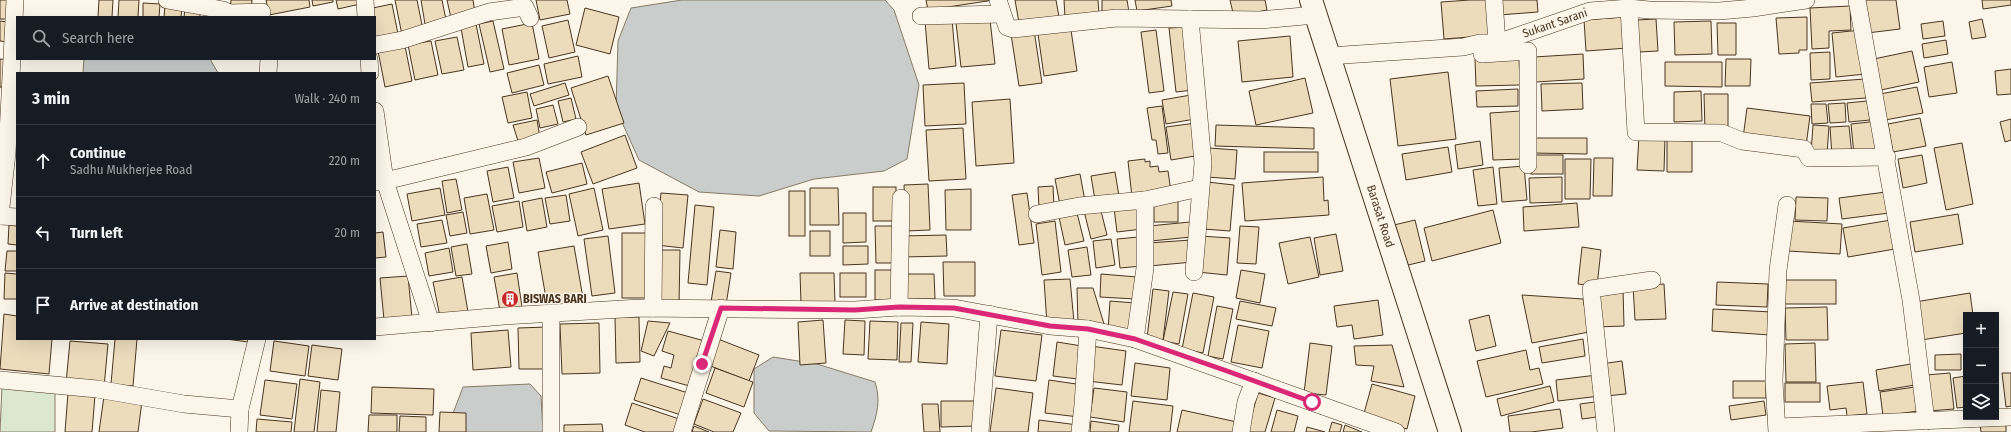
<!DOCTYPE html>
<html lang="en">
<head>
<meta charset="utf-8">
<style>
	:root { --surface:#171b24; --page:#242831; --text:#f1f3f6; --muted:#9ea1a6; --line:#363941 }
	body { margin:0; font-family:"Fira Sans Condensed",sans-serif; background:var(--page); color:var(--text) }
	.controls { position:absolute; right:12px; bottom:12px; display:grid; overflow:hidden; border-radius:0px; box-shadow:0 4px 16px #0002 }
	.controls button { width:36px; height:36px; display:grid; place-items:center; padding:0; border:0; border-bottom:1px solid var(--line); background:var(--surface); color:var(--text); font:20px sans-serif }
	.stop { position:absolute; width:12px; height:12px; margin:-9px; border:3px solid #db2777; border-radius:50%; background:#fff }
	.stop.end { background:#db2777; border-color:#fff; box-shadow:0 1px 4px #0008 }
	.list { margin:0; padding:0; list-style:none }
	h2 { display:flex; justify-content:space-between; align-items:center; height:52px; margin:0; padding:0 16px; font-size:17px }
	h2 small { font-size:13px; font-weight:400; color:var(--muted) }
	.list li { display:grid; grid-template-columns:26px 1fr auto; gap:12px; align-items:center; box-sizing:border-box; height:72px; padding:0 16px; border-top:1px solid var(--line) }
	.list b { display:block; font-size:15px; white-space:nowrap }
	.list p { margin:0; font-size:13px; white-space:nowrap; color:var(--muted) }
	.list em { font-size:13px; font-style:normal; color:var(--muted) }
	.icon { flex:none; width:22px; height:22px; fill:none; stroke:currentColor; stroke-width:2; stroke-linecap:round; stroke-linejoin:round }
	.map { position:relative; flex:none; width:2011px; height:432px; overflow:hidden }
	.search { position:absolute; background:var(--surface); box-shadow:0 4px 16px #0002; left:16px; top:16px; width:360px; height:44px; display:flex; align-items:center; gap:10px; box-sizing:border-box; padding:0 14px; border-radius:0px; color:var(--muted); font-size:15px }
	.panel { position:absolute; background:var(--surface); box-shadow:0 4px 16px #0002; left:16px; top:72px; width:360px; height:268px; border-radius:0px }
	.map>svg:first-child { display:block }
	.green { fill:#dce7d0; stroke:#887966 }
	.water { fill:#c9cecd; stroke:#887966 }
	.building { fill:#ecdcbc; stroke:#4a3520 }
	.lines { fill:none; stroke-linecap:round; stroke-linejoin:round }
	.street-casing { stroke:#4a3520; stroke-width:18 }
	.primary-casing { stroke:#4a3520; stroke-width:24 }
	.street { stroke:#fbf6e9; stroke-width:17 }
	.primary { stroke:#fbf6e9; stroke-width:22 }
	.route { stroke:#db2777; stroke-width:5 }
	.labels { text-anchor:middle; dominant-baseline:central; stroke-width:3; stroke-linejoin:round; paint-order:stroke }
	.street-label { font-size:12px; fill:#4a3520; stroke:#fbf6e9 }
	.poi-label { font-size:12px; font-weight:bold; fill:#4a3520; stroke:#fbf6e9; text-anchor:start }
</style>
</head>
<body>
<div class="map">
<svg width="2011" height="432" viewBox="0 0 2011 432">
	<rect width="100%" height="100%" fill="#fbf6e9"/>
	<polygon class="green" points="2,386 55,392 55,432 0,432"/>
	<g class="water">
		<polygon points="682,0 885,0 894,10 919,85 907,159 884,171 814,179 759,196 699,192 639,160 616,109 618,41 631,8"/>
		<polygon points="84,59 210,59 218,73 83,73"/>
		<path d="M773 357 817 364 875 382C881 400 877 415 871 432L769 431 754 413V369Z"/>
		<polygon points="530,384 541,396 543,432 457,432 452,416 463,387"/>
	</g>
	<g class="building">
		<polygon points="0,0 9,0 8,19 0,19"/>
		<polygon points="99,0 113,0 112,17 98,17"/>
		<polygon points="119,0 139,0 138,17 118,17"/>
		<polygon points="231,0 252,0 251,12 230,11"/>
		<polygon points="266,0 309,0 310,7 269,15"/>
		<polygon points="312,0 333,0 333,2 313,6"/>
		<polygon points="336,0 359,0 360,4 338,9"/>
		<polygon points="395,0 417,0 423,30 402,35"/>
		<polygon points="421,0 442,0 446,20 425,24"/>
		<polygon points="447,0 473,0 475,13 451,18"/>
		<polygon points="536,0 567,0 570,14 540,20"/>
		<polygon points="926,0 994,0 928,10"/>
		<polygon points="1015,0 1056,0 1059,17 1019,23"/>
		<polygon points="1064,0 1098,0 1099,15 1065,17"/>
		<polygon points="1102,0 1127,0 1129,12 1102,13"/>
		<polygon points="1135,0 1171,0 1172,6 1137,11"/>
		<polygon points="1230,0 1265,0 1267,10 1234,17"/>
		<polygon points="1470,0 1492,0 1495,35 1444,39 1441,2"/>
		<polygon points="1497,0 1537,0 1538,12 1499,15"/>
		<polygon points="1862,0 1896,0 1900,29 1867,33"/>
		<polygon points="1982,0 2011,0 2011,5 1983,9"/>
		<polygon points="143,3 160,4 159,17 143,17"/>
		<polygon points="392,4 399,39 375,42 375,17 370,17 368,9"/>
		<polygon points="165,6 182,7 181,17 164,17"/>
		<polygon points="1850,6 1851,30 1829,31 1829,48 1812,49 1810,8"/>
		<polygon points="185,8 200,9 200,17 184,17"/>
		<polygon points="585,8 619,17 610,54 576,45"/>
		<polygon points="1625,17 1628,48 1586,51 1584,20"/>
		<polygon points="1807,17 1807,50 1799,50 1799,53 1779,54 1776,18"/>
		<polygon points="952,19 956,66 929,69 925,21"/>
		<polygon points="1656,19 1658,51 1639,52 1637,20"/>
		<polygon points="1982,19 1986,37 1972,39 1969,22"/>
		<polygon points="568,20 575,52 549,58 542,26"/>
		<polygon points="990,20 995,64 961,67 956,23"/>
		<polygon points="0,21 9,22 8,42 0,41"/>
		<polygon points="493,21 504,69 490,72 479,24"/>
		<polygon points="1711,21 1712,54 1675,55 1674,22"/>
		<polygon points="1943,21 1945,36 1923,39 1921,24"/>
		<polygon points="532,23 539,59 509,65 502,29"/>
		<polygon points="1717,23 1736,23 1736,55 1718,55"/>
		<polygon points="476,24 484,64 468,67 461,28"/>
		<polygon points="1187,27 1193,90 1176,92 1169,28"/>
		<polygon points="1034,30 1042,83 1019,86 1011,34"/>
		<polygon points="1071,30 1077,71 1044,76 1038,34"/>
		<polygon points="1156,30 1164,91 1149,93 1141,32"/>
		<polygon points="1861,30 1866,74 1836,77 1832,33"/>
		<polygon points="1290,36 1293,77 1242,82 1238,41"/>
		<polygon points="457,37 464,70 442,74 435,41"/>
		<polygon points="1946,40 1948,54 1924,58 1922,44"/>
		<polygon points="431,41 438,75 415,80 408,45"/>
		<polygon points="405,46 412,81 385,87 378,51"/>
		<polygon points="1912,51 1919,82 1876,91 1869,60"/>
		<polygon points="1830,52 1830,79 1811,80 1810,53"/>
		<polygon points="1583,54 1584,79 1536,82 1534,57"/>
		<polygon points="578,56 582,77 548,84 544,64"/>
		<polygon points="1519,58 1520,85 1476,86 1475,59"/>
		<polygon points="0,59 12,60 9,88 0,87"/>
		<polygon points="1726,59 1751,59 1750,86 1725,86"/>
		<polygon points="1665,62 1722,62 1722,87 1665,86"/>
		<polygon points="1952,62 1957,93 1929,97 1924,67"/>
		<polygon points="539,65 544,85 512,93 507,73"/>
		<polygon points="2011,69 2011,94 1997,95 1995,71"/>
		<polygon points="1448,72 1456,139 1398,146 1390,79"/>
		<polygon points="608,76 624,123 586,135 571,88"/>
		<polygon points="1305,78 1313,113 1256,125 1249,91"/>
		<polygon points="1865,79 1866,98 1812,102 1810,83"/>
		<polygon points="565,83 569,95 534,106 530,94"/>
		<polygon points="964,83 966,124 925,126 923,85"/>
		<polygon points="1582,83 1583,109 1542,111 1541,84"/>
		<polygon points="1917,87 1923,113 1885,120 1880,94"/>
		<polygon points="1518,89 1518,106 1477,107 1476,91"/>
		<polygon points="1701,91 1702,121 1674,122 1674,92"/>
		<polygon points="527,92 532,118 508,123 502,97"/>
		<polygon points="1704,94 1728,94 1728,131 1705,131"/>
		<polygon points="1191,95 1195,119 1166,124 1162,100"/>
		<polygon points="571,98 576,119 563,122 558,101"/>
		<polygon points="1010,99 1014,163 976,166 972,102"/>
		<polygon points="1867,101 1870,120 1849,122 1847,103"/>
		<polygon points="1845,103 1846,122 1830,123 1828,104"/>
		<polygon points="1811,104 1826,104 1828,123 1812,124"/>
		<polygon points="553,105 558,124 540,128 536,109"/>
		<polygon points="1162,106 1168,153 1158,154 1156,140 1152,140 1147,108"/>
		<polygon points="1747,108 1810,116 1806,146 1743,138"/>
		<polygon points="1521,111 1523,159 1493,160 1490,113"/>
		<polygon points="1920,118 1926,146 1893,152 1888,124"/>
		<polygon points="2011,119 2011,140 2005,142 2000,122"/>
		<polygon points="537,120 540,138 519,144 513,125"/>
		<polygon points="1879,121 1883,152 1854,155 1851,124"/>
		<polygon points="1196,123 1201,155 1171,160 1166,127"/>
		<polygon points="1216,125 1314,128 1314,149 1215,146"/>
		<polygon points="1813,125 1829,126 1827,154 1811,153"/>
		<polygon points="1849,126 1852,155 1832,156 1830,127"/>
		<polygon points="963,128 966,179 929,181 926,130"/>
		<polygon points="625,135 637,168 593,184 581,152"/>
		<polygon points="1639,136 1665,137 1664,171 1637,170"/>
		<polygon points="1532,138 1587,138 1587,154 1532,153"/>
		<polygon points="1667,140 1692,141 1692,172 1667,172"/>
		<polygon points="1480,141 1483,165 1458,169 1455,145"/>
		<polygon points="1962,143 1973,204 1946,210 1934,148"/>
		<polygon points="1448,147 1452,172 1406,180 1402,154"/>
		<polygon points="1209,148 1237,150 1235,179 1207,177"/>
		<rect x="1264" y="152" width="54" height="20"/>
		<rect x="1531" y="155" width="32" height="19"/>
		<polygon points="1922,155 1927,183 1903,188 1898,159"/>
		<polygon points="539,158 545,188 519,193 513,162"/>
		<polygon points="1594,158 1613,158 1612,196 1593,196"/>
		<polygon points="1145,159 1145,162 1150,161 1150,167 1158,166 1159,172 1168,171 1171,192 1132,197 1128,161"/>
		<polygon points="1565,159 1591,159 1590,199 1565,199"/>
		<polygon points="582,163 587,184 552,193 546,172"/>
		<polygon points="1524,166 1527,200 1502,202 1499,168"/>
		<polygon points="508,167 514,198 493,202 487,171"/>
		<polygon points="1493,167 1497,204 1478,206 1473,170"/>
		<polygon points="1115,172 1119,196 1095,200 1091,176"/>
		<polygon points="1080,174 1085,201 1060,205 1055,179"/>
		<polygon points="1323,177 1324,201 1328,200 1329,215 1245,221 1242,183"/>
		<polygon points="1562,177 1562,202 1530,203 1529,178"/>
		<polygon points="456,179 462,210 447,213 442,181"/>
		<polygon points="1207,182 1234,185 1230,231 1203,229"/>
		<polygon points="639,183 645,224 609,229 602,189"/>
		<polygon points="928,184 930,230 906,231 904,185"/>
		<polygon points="1053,186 1054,207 1039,208 1038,187"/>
		<rect x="873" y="187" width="23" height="34"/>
		<polygon points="440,188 445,215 412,221 407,194"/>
		<polygon points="594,188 603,230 578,236 569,194"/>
		<polygon points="810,188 838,188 839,225 810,225"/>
		<polygon points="971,189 971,230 946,230 945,190"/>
		<rect x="789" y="191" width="16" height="45"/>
		<polygon points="1886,192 1889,213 1842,219 1839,198"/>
		<polygon points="661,193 688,195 683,248 656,245"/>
		<polygon points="1027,193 1034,243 1019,245 1012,195"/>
		<polygon points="487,194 494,230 470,234 464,198"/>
		<polygon points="566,195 570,221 550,224 545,198"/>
		<polygon points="1796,197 1828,198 1827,221 1795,220"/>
		<polygon points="542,198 547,227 527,231 522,202"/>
		<rect x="1154" y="199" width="24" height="23"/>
		<polygon points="519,201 523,227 497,232 492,206"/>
		<polygon points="1577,203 1579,227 1524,231 1523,207"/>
		<polygon points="695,205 714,207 707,285 688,283"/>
		<polygon points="1139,205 1142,229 1117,232 1114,208"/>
		<polygon points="1100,207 1107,235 1091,239 1084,211"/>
		<polygon points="1493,210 1501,243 1432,261 1424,228"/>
		<polygon points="463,212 467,233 450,236 446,215"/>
		<polygon points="843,213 866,213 866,242 843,243"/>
		<polygon points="1077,213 1084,241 1065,245 1059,217"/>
		<polygon points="1958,214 1963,244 1915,252 1910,222"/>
		<polygon points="442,220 447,243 421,247 417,224"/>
		<polygon points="1415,220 1425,261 1404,266 1394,225"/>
		<polygon points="1891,220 1895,249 1848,257 1843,228"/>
		<polygon points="1055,221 1061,272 1042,275 1036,224"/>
		<polygon points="1789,221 1842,224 1840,254 1788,251"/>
		<polygon points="1190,222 1191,237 1151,241 1149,226"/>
		<polygon points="9,225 17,226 17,245 8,244"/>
		<polygon points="875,226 894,226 895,263 876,263"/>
		<polygon points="1240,226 1259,227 1256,264 1237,263"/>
		<polygon points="720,230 736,232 733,269 716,267"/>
		<rect x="810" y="231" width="20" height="25"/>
		<polygon points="383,232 386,257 375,258 375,233"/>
		<rect x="622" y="233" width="29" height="65"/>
		<polygon points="1336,234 1343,271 1320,275 1314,238"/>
		<polygon points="946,235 947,256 903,257 902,236"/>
		<polygon points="608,236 615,293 592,296 584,239"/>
		<polygon points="1200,236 1230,238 1227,275 1197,272"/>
		<polygon points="1139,237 1142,266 1120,268 1117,239"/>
		<polygon points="1310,237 1319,277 1288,284 1279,243"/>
		<polygon points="1111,239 1115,265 1096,268 1093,241"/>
		<polygon points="1191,240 1193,262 1149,266 1148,243"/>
		<polygon points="508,242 512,269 491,273 486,246"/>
		<polygon points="467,244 472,274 456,276 451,247"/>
		<polygon points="574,246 584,304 548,310 538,252"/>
		<polygon points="843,246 868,246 868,264 843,265"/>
		<polygon points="1087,247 1091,275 1072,277 1068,250"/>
		<polygon points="1582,247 1601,250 1597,286 1578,284"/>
		<polygon points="449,248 453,272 429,276 425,253"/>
		<polygon points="660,250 680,250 679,306 659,305"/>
		<polygon points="7,251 17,251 17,271 5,271"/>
		<polygon points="943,262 975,262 975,296 944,296"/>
		<rect x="875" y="270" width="19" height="30"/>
		<polygon points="1241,270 1265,274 1260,303 1236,298"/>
		<polygon points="716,271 731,273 726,305 711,302"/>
		<polygon points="5,273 17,274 17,299 4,299"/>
		<polygon points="517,273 522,307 500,311 494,277"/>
		<polygon points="800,273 834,273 835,303 801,303"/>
		<rect x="840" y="273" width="26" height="24"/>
		<polygon points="906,274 934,274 935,299 906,299"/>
		<polygon points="1101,274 1137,277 1135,299 1100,297"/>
		<polygon points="408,276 412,318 384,320 380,278"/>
		<polygon points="462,277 468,312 440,317 433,282"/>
		<polygon points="1070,279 1074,322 1047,324 1044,280"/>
		<rect x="1784" y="280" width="52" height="24"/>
		<polygon points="1717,282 1768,284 1767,307 1716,305"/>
		<polygon points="1664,284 1666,319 1635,320 1633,285"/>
		<polygon points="1077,288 1093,288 1104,324 1078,324"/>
		<polygon points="1153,289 1169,291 1163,340 1147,338"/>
		<polygon points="1595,289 1623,289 1624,326 1596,327"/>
		<polygon points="1173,292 1188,294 1179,344 1163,341"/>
		<polygon points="1193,293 1214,297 1203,353 1182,349"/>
		<polygon points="1970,293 1973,315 1966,315 1966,333 1921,340 1915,302"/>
		<polygon points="1522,295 1583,299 1589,332 1532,343"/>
		<polygon points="1378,300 1383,335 1354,339 1352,325 1337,327 1334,306"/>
		<polygon points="1110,301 1135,303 1132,332 1108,330"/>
		<polygon points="1240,301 1276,308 1272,326 1236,319"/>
		<polygon points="1217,306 1233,309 1223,359 1208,356"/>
		<polygon points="1827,307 1828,340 1786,340 1785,308"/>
		<polygon points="1713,309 1772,312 1770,335 1712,331"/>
		<polygon points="4,314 17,316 17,339 52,339 49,374 0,369"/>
		<polygon points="1489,315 1496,346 1476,351 1469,320"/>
		<polygon points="615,317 639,317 640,362 616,363"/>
		<polygon points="823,320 826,363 800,365 798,322"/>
		<polygon points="845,320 865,321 864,355 843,354"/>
		<polygon points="648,321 670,323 654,356 641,351"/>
		<polygon points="870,321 898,322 897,360 868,359"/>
		<polygon points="921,322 949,324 947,364 918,362"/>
		<polygon points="599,323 600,373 562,374 560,324"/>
		<polygon points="901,323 913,323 911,362 899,362"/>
		<polygon points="1238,325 1269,331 1262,368 1231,362"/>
		<polygon points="548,327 549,369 519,369 518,328"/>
		<polygon points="508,330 511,367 473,370 471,333"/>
		<polygon points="1001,330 1042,335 1036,381 995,376"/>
		<polygon points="668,331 705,341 693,387 661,378 664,366 671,368 674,355 662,351"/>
		<polygon points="115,339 137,339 133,386 111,384"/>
		<polygon points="226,339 248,339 248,342"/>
		<polygon points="718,339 759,355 749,381 708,365"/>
		<polygon points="1583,339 1585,356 1542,363 1539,347"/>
		<polygon points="70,341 108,344 104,387 66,383"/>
		<polygon points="274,341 309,346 305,376 270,371"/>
		<polygon points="1057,342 1082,346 1078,379 1053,376"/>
		<polygon points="1310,343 1332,346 1326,395 1304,393"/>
		<polygon points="1815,343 1816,382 1786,382 1785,344"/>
		<polygon points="312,345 342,349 338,380 308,376"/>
		<polygon points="1392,345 1404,387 1371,381 1374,366 1356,365 1354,346"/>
		<polygon points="1091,346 1126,351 1122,385 1087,381"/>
		<polygon points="1526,350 1530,370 1539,368 1543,384 1486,397 1477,361"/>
		<polygon points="1961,354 1961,370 1935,370 1935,355"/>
		<polygon points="1622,361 1626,394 1605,396 1601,364"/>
		<polygon points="1135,363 1170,368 1167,400 1131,396"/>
		<polygon points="1911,364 1915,385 1879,391 1876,370"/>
		<polygon points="715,368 753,382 744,407 706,393"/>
		<polygon points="1950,373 1954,409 1929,411 1926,375"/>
		<polygon points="2002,373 2011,373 2011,406 2006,407"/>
		<polygon points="1597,375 1600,396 1558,401 1556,380"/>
		<polygon points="1966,376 1966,407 1957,408 1953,378"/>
		<polygon points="641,378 688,393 681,415 634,400"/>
		<polygon points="300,379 320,382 314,432 294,432"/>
		<polygon points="265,380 297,384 292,419 260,415"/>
		<polygon points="1049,380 1083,385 1079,417 1045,413"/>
		<rect x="1733" y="381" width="33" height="17"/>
		<polygon points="1863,382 1867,414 1847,416 1846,408 1830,410 1827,386"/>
		<rect x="1785" y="383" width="35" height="19"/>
		<polygon points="1372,384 1415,396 1407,429 1363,417"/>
		<polygon points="1550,386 1554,402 1501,416 1497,399"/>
		<polygon points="372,387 434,389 433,415 371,413"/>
		<polygon points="1915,387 1918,411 1883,416 1880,392"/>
		<polygon points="996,388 1033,393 1028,432 990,432"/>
		<polygon points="1094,388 1127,392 1124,422 1090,417"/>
		<polygon points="321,390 340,392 336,432 317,432"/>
		<polygon points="68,393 95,395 92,432 65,432"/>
		<polygon points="1258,393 1275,398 1265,432 1247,432"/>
		<polygon points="104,396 142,401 138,432 99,432"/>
		<polygon points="703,399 741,413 733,432 714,432 694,424"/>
		<polygon points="941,401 977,401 977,426 941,427"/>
		<polygon points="1133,401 1173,406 1170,432 1129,432"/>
		<polygon points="1602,401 1604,416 1582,419 1580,404"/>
		<polygon points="1764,401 1766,415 1731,420 1729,406"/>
		<polygon points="632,403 679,419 674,432 645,432 625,425"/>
		<polygon points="922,404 938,404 940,432 924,432"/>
		<polygon points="1560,409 1563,428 1531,432 1510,432 1508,416"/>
		<polygon points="1182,410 1237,422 1235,432 1177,432"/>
		<polygon points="1277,410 1298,416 1294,432 1271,432"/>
		<polygon points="440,412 466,413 466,432 439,432"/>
		<polygon points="369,415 397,415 397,432 368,432"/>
		<polygon points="400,416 426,417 426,432 399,432"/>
		<polygon points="257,419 292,422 291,432 256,432"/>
		<polygon points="1039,420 1078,425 1077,432 1038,432"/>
		<polygon points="1091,421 1119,425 1118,432 1090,432"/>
		<polygon points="1332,422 1342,425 1340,432 1329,432"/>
		<polygon points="2006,422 2006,432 1981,432 1980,423"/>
		<polygon points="602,424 603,432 564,432 564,425"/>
		<polygon points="1345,425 1362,432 1343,432"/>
		<polygon points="694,426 709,432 692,432"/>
		<polygon points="1307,427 1325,432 1306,432"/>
	</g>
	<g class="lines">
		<g class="street-casing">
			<g id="street">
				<polyline points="167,0 223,10 230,13 262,12"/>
				<polyline points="365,0 366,17"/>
				<polyline points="998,0 1007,27 1013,29 1117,18 1260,20 1315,15"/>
				<polyline points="1494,0 1497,43"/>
				<polyline points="1857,0 1911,300 1926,421"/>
				<polyline points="1629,8 1636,132 1722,133 1742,141 1804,149 1809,158 1887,157"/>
				<polyline points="921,16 1001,14"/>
				<polyline points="1190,19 1203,163 1194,272"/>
				<polyline points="375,45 402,40 489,12 525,7 530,18"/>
				<polyline points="1482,54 1528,51 1528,165"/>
				<path id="s1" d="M1329 56 1463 47 1480 43H1497L1590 11 1629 8 1649 10 1719 11 1753 8 1806 0"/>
				<polyline points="369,59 370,73"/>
				<polyline points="268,73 269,59"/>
				<polyline points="375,111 385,181 431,323"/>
				<polyline points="375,182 385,181 526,147 578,127"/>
				<polyline points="1037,214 1079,206 1145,200 1200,188"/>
				<polyline points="0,216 7,153 15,0"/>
				<polyline points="0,216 17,217"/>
				<polyline points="899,307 901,198"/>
				<polyline points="653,308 654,206"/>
				<polyline points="551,313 551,432"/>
				<polyline points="375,327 504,316 640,308 855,310 899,307 954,308 1050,326 1088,329 1135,339 1396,432"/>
				<polyline points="1135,339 1145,268 1145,200"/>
				<polyline points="0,380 97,389 184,404 240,409 257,339"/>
				<polyline points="1778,427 2011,417"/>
				<polyline points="239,432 240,409"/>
				<polyline points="682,432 721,308"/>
				<polyline points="980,432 989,314"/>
				<polyline points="1080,432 1083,405 1088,329"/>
				<polyline points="1241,432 1246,402 1254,381"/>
				<polyline points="1606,432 1591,289 1652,280"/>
				<polyline points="1777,432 1774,381 1778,270 1787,205"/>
			</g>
		</g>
		<g class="primary-casing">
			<g id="primary">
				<path id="s2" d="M1311 0 1450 432"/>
			</g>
		</g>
		<use href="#street" class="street"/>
		<use href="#primary" class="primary"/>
	</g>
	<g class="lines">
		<polyline class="route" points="702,364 721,308 855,310 899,307 954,308 1050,326 1088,329 1135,339 1227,371 1312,402"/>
	</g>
	<defs>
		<g id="building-disc" transform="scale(0.9)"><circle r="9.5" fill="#c62828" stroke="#fbf6e9"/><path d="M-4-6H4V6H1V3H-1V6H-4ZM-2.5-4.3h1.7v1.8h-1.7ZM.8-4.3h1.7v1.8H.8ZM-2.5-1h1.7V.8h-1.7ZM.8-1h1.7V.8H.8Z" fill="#fff"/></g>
	</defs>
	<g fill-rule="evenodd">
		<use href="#building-disc" x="510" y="299"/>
	</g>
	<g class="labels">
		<g class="street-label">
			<text stroke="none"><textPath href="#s1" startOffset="230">Sukant Sarani</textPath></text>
			<text stroke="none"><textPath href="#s2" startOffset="227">Barasat Road</textPath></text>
		</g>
		<g class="poi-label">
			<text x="523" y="299">BISWAS BARI</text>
		</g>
	</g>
</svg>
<div class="controls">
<button>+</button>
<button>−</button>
<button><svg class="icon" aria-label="layers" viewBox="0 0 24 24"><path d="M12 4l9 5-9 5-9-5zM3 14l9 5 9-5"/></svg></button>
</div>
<div class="stop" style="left:1312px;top:402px"></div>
<div class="stop end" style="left:702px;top:364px"></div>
<div class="search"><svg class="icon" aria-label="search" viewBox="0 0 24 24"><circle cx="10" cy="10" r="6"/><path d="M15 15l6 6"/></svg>Search here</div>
<section class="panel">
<h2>3 min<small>Walk · 240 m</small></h2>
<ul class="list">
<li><svg class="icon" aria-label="ahead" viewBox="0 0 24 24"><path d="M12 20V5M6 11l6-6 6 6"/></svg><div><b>Continue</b><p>Sadhu Mukherjee Road</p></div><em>220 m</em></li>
<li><svg class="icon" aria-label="left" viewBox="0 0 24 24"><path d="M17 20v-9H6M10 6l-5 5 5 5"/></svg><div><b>Turn left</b></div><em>20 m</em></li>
<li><svg class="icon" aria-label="arrive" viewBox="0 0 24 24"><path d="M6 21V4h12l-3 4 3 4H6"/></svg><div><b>Arrive at destination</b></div></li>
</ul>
</section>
</div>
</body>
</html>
